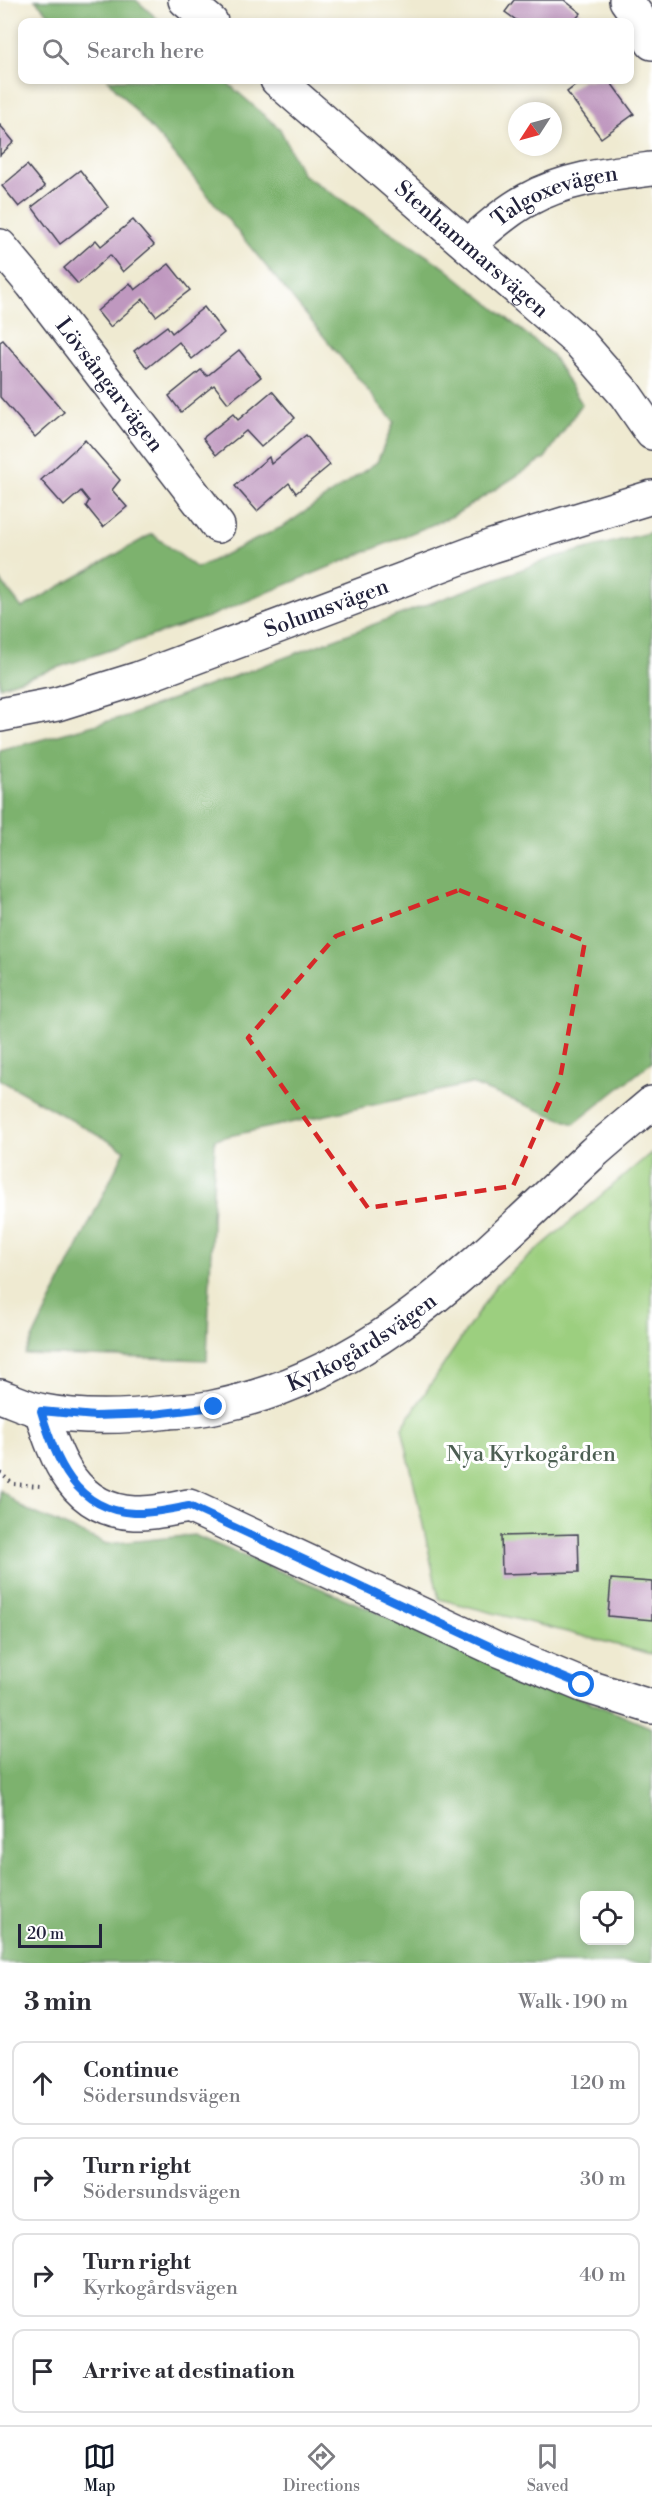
<!DOCTYPE html>
<html lang="en">
<head>
<meta charset="utf-8">
<style>
	:root { --surface:#fff; --page:#f7f7f7; --text:#2b2b33; --muted:#7c7c81; --line:#e1e1e2; --accent:#111827 }
	body { margin:0; font-family:"Libre Bodoni",serif; background:var(--page); color:var(--text) }
	.controls { position:absolute; right:18px; bottom:18px; display:grid; overflow:hidden; border-radius:12px; box-shadow:0 3px 9px #0003 }
	.controls button { width:54px; height:54px; display:grid; place-items:center; padding:0; border:0; border-bottom:2px solid var(--line); background:var(--surface); color:var(--text); font:30px sans-serif }
	.compass { position:absolute; left:508px; top:102px; width:54px; height:54px; border-radius:50%; background:var(--surface); box-shadow:0 3px 9px #0003; rotate:234deg }
	.scale { position:absolute; left:18px; bottom:15px; width:84px; box-sizing:border-box; padding-left:6px; border:3px solid #22223b; border-top:0; font-size:16px; line-height:21px; white-space:nowrap; color:#22223b; -webkit-text-stroke:4px #fff; paint-order:stroke }
	.stop { position:absolute; width:18px; height:18px; margin:-14px; border:4px solid #1a73e8; border-radius:50%; background:#fff }
	.stop.end { background:#1a73e8; border-color:#fff; box-shadow:0 2px 6px #0008 }
	.list { margin:0; padding:0; list-style:none }
	h2 { display:flex; justify-content:space-between; align-items:center; height:78px; margin:0; padding:0 24px; font-size:26px }
	h2 small { font-size:20px; font-weight:400; color:var(--muted) }
	.list li { display:grid; grid-template-columns:39px 1fr auto; gap:18px; align-items:center; box-sizing:border-box; height:84px; margin:0 12px 12px; padding:0 12px; border:2px solid var(--line); border-radius:12px }
	.list b { display:block; font-size:22px; white-space:nowrap }
	.list p { margin:0; font-size:20px; white-space:nowrap; color:var(--muted) }
	.list em { font-size:20px; font-style:normal; color:var(--muted) }
	.icon { flex:none; width:33px; height:33px; fill:none; stroke:currentColor; stroke-width:2; stroke-linecap:round; stroke-linejoin:round }
	.map { position:relative; flex:none; width:652px; height:1963px; overflow:hidden }
	.search { position:absolute; background:var(--surface); box-shadow:0 3px 9px #0003; left:18px; right:18px; top:18px; height:66px; display:flex; align-items:center; gap:15px; box-sizing:border-box; padding:0 21px; border-radius:12px; color:var(--muted); font-size:22px }
	.sheet { height:462px; background:var(--surface) }
	nav { display:flex; justify-content:space-around; align-items:center; box-sizing:border-box; height:84px; border-top:2px solid var(--line); background:var(--surface); font-size:16px; color:var(--muted) }
	nav a { display:grid; justify-items:center; gap:3px }
	nav .on { color:var(--accent) }
	.map>svg:first-child { display:block }
	.green { fill:#9ccf7f; stroke:#5f785d; stroke-width:1.5 }
	.forest { fill:#7db26e; stroke:#506a54; stroke-width:1.5; fill-rule:evenodd }
	.building { fill:#bf98bf }
	.lines { fill:none; stroke-linecap:round; stroke-linejoin:round }
	.minor-casing { stroke:#414052; stroke-width:36 }
	.secondary-casing { stroke:#414052; stroke-width:36 }
	.path { stroke:#414052; stroke-width:4; stroke-dasharray:1.5 4.5; stroke-linecap:butt }
	.minor { stroke:#fff; stroke-width:33 }
	.secondary { stroke:#fff; stroke-width:33 }
	.route { stroke:#1a73e8; stroke-width:8 }
	.marked { fill:none; stroke:#d62828; stroke-width:4.5; stroke-dasharray:12 8; stroke-linejoin:round }
	.labels { text-anchor:middle; dominant-baseline:central; stroke-width:6; stroke-linejoin:round; paint-order:stroke }
	.street-label { font-size:22px; fill:#22223b; stroke:#fff }
	.park-label { font-size:22px; fill:#4d5f53; stroke:#fff }
</style>
</head>
<body>
<div class="map">
<svg width="652" height="1963" viewBox="0 0 652 1963">
	<rect width="100%" height="100%" fill="#fff"/>
	<filter id="ink" filterUnits="userSpaceOnUse"><feTurbulence type="fractalNoise" baseFrequency=".0167" numOctaves="2"/><feDisplacementMap in="SourceGraphic" scale="12" xChannelSelector="R" yChannelSelector="G"/><feConvolveMatrix kernelMatrix="1 2 1 2 8 2 1 2 1" color-interpolation-filters="sRGB"/></filter>
	<filter id="wash" filterUnits="userSpaceOnUse"><feTurbulence type="fractalNoise" baseFrequency=".008" numOctaves="4" result="noise"/><feDisplacementMap in="SourceGraphic" scale="24" xChannelSelector="R" yChannelSelector="G"/><feGaussianBlur stdDeviation="1.35" result="paint"/><feColorMatrix in="noise" values="0 0 0 0 0 0 0 0 0 0 0 0 0 0 0 0 0 1.4 0 .05"/><feComposite in="paint" operator="in"/></filter>
	<g filter="url(#wash)">
		<rect width="100%" height="100%" fill="#efead1"/>
		<polygon class="green" points="652,1152 652,1654 439,1599 402,1428 497,1284"/>
		<g class="forest">
			<polygon points="35,0 136,0 161,22 57,22"/>
			<polygon points="108,80 224,80 280,129 302,174 444,267 552,355 582,404 545,458 453,516 208,617 0,687 0,580 22,608 152,534 197,568 284,526 377,462 394,422 174,154"/>
			<polygon points="652,532 652,1062 574,1124 471,1084 215,1139 207,1360 25,1354 125,1150 0,1080 0,751 130,715 555,557"/>
			<path d="M0 1490 25 1509 107 1544 194 1535 652 1728V1963H0ZM584 1896H630V1940H584Z"/>
		</g>
		<g id="blocks">
			<g class="building">
				<polygon points="514,0 564,0 581,13 573,22 519,22 505,12"/>
				<polygon points="583,80 609,80 634,114 601,138 567,92"/>
				<polygon points="0,125 14,142 0,155"/>
				<polygon points="27,165 45,187 19,207 2,186"/>
				<polygon points="80,170 108,207 60,244 32,207"/>
				<polygon points="133,220 154,245 123,272 110,255 78,284 64,268 96,240 101,246"/>
				<polygon points="169,264 190,290 156,316 143,299 110,327 97,311 130,283 135,290"/>
				<polygon points="204,307 224,333 192,359 179,342 147,368 134,351 167,326 172,333"/>
				<polygon points="3,340 64,412 35,437 0,397 0,342"/>
				<polygon points="239,350 261,377 228,403 214,385 181,412 169,396 201,370 207,376"/>
				<polygon points="272,391 295,418 261,447 246,431 216,455 203,438 233,414 238,420"/>
				<polygon points="306,435 330,465 296,493 289,483 257,511 235,486 269,457 271,464"/>
				<polygon points="85,440 120,480 112,490 127,507 103,527 86,506 89,501 81,491 64,506 41,480"/>
				<polygon points="578,1534 579,1572 502,1574 501,1536"/>
				<polygon points="611,1579 652,1582 652,1620 608,1616"/>
			</g>
		</g>
	</g>
	<g filter="url(#ink)">
		<use href="#blocks" fill-opacity="0" stroke="#414052" stroke-width="1.5"/>
		<g class="lines">
			<g class="minor-casing">
				<g id="minor">
					<polyline points="185,0 211,22"/>
					<polyline points="626,0 638,17 652,43"/>
					<path id="s1" d="M277 80 581 344 625 394 652 433"/>
					<path id="s2" d="M468 245C487 229 506 211 527 200 566 178 609 174 652 169"/>
					<path id="s3" d="M0 246 32 284 218 526"/>
					<path id="s4" d="M0 1396C14 1401 28 1408 43 1411 83 1419 128 1417 169 1412 184 1411 200 1410 214 1407 375 1375 479 1259 593 1153 612 1136 632 1120 652 1103"/>
					<path d="M41 1411C56 1460 75 1510 134 1513 151 1514 172 1509 189 1506L498 1650 582 1685 652 1707"/>
				</g>
			</g>
			<g class="secondary-casing">
				<g id="secondary">
					<path id="s5" d="M0 715 57 704 137 679 492 546 652 497"/>
				</g>
			</g>
			<polyline class="path" points="0,1473 13,1484 40,1486"/>
			<use href="#minor" class="minor"/>
			<use href="#secondary" class="secondary"/>
		</g>
	</g>
	<g class="lines" filter="url(#ink)">
		<path class="route" d="M214 1407 154 1414 95 1416 41 1411C56 1460 75 1510 134 1513 151 1514 172 1509 189 1506L498 1650 582 1685"/>
	</g>
	<path class="marked" d="M459 890 585 941 560 1079 513 1186 368 1208 248 1038 336 936Z"/>
	<g class="labels">
		<g class="street-label">
			<text stroke="none"><textPath href="#s2" startOffset="102">Talgoxevägen</textPath></text>
			<text stroke="none"><textPath href="#s1" startOffset="258">Stenhammarsvägen</textPath></text>
			<text stroke="none"><textPath href="#s3" startOffset="177">Lövsångarvägen</textPath></text>
			<text stroke="none"><textPath href="#s5" startOffset="344">Solumsvägen</textPath></text>
			<text stroke="none"><textPath href="#s4" startOffset="380">Kyrkogårdsvägen</textPath></text>
		</g>
		<g class="park-label">
			<text x="531" y="1454">Nya Kyrkogården</text>
		</g>
	</g>
</svg>
<div class="controls">
<button><svg class="icon" aria-label="locate" viewBox="0 0 24 24"><circle cx="12" cy="12" r="6"/><path d="M12 2v4M12 18v4M2 12h4M18 12h4"/></svg></button>
</div>
<svg class="compass" viewBox="-18 -18 36 36"><path d="M0-13l5 13h-10z" fill="#e53935"/><path d="M0 13l5-13h-10z" fill="#7c7c81"/></svg>
<div class="scale">20 m</div>
<div class="stop" style="left:582px;top:1685px"></div>
<div class="stop end" style="left:214px;top:1407px"></div>
<div class="search"><svg class="icon" aria-label="search" viewBox="0 0 24 24"><circle cx="10" cy="10" r="6"/><path d="M15 15l6 6"/></svg>Search here</div>
</div>
<section class="sheet">
<h2>3 min<small>Walk · 190 m</small></h2>
<ul class="list">
<li><svg class="icon" aria-label="ahead" viewBox="0 0 24 24"><path d="M12 20V5M6 11l6-6 6 6"/></svg><div><b>Continue</b><p>Södersundsvägen</p></div><em>120 m</em></li>
<li><svg class="icon" aria-label="right" viewBox="0 0 24 24"><path d="M7 20v-9h11M14 6l5 5-5 5"/></svg><div><b>Turn right</b><p>Södersundsvägen</p></div><em>30 m</em></li>
<li><svg class="icon" aria-label="right" viewBox="0 0 24 24"><path d="M7 20v-9h11M14 6l5 5-5 5"/></svg><div><b>Turn right</b><p>Kyrkogårdsvägen</p></div><em>40 m</em></li>
<li><svg class="icon" aria-label="arrive" viewBox="0 0 24 24"><path d="M6 21V4h12l-3 4 3 4H6"/></svg><div><b>Arrive at destination</b></div></li>
</ul>
</section>
<nav>
<a class="on"><svg class="icon" aria-label="map" viewBox="0 0 24 24"><path d="M3 6l6-2 6 2 6-2v14l-6 2-6-2-6 2zM9 4v14M15 6v14"/></svg>Map</a>
<a><svg class="icon" aria-label="directions" viewBox="0 0 24 24"><path d="M12 3l9 9-9 9-9-9zM9 14v-3h6M13 9l2 2-2 2"/></svg>Directions</a>
<a><svg class="icon" aria-label="saved" viewBox="0 0 24 24"><path d="M7 4h10v16l-5-4-5 4z"/></svg>Saved</a>
</nav>
</body>
</html>
